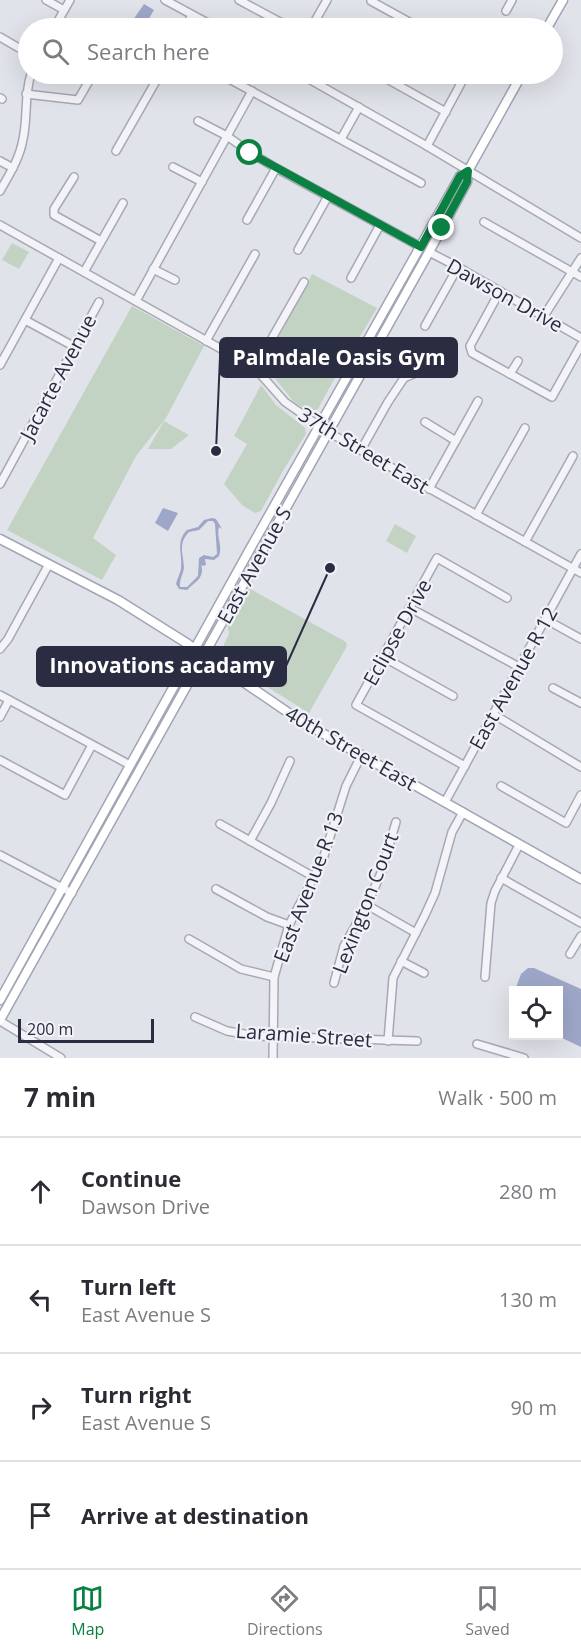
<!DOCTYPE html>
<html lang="en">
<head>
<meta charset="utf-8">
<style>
	:root { --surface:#fff; --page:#f2f2f3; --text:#2b2b33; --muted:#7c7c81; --line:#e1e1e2; --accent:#0b8043 }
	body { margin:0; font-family:"Open Sans",sans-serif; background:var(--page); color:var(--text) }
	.controls { position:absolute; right:18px; bottom:18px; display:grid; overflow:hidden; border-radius:0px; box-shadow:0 6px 24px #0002 }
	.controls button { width:54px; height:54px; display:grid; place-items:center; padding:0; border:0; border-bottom:2px solid var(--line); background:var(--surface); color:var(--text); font:30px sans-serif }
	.scale { position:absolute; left:18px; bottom:15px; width:136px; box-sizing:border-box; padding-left:6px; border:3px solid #2a2d41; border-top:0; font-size:16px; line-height:21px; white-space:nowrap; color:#2a2d41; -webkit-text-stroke:4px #f1f2f7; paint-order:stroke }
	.stop { position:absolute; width:18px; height:18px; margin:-14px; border:4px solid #0b8043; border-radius:50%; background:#fff }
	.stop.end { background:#0b8043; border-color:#fff; box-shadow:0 2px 6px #0008 }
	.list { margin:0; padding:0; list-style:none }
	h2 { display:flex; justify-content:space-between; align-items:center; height:78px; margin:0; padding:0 24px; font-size:26px }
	h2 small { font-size:20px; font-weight:400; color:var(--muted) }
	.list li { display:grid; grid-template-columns:39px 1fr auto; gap:18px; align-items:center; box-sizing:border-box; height:108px; padding:0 24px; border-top:2px solid var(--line) }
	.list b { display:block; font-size:22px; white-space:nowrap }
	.list p { margin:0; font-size:20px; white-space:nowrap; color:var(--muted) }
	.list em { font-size:20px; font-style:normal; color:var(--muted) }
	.icon { flex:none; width:33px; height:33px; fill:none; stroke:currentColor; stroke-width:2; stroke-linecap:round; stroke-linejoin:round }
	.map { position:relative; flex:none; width:581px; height:1058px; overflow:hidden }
	.search { position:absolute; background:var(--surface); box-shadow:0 6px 24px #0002; left:18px; right:18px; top:18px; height:66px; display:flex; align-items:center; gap:15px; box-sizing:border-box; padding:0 21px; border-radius:33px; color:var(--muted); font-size:22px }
	.sheet { height:510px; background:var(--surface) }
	nav { display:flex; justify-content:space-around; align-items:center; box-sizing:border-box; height:84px; border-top:2px solid var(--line); background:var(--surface); font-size:16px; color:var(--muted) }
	nav a { display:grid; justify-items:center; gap:3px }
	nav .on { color:var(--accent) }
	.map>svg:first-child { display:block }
	.green { fill:#c3d3c3 }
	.water { fill:#9ea7c8; fill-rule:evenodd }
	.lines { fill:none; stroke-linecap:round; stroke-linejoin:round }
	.minor-casing { stroke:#a6a9b4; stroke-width:10 }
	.major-casing { stroke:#a1a4b5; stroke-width:11 }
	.minor { stroke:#f4f4f8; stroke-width:7 }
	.major { stroke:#fff; stroke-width:8 }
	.route { stroke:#0b8043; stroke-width:8 }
	.labels { text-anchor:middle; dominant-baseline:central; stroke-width:4.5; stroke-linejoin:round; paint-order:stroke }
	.street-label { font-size:20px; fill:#2a2d41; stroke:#f1f2f7 }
	.leader { fill:none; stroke:#2a2d41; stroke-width:2 }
	.callout-dot { fill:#2a2d41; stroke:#f1f2f7; stroke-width:2 }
	.callout { fill:#2a2d41; stroke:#2a2d41; stroke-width:2 }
	.callout-label { font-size:21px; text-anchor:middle; font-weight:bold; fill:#fff }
</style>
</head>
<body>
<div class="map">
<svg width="581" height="1058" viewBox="0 0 581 1058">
	<rect width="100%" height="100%" fill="#e1e3ea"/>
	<g class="green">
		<polygon points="12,243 29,252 19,269 2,260"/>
		<path d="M312 274 377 308C357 342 336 374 318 409L310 412 294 402 264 365Z"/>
		<polygon points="132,306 204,346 166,418 136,456 93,538 116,555 102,580 7,530"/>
		<polygon points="261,385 276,405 305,428 306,434 284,469 261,511 255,513 242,505 224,484 247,444 234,436"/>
		<polygon points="164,421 189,435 171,449 148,449"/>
		<polygon points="395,524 416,536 407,553 386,541"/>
		<polygon points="247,587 346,642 347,646 309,713 235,667 232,656 224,649 224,644 229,634 227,623"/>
	</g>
	<g class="water">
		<polygon points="144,4 154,10 145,25 125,28 126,21 133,20"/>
		<polygon points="163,508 178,513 168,531 155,523"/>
		<path d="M212 518 216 519 222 529 219 527C216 537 223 545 219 556L214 560 205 559 206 565 202 566 201 564C205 578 196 581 187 590L179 589 176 584C177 579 180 574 181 569 183 554 175 542 187 530L198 527 204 520ZM208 521H213L215 524 217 554 213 557 204 555 199 558 198 576 187 587H180C179 580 183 575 184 568 184 555 177 544 189 532L199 530Z"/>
		<polygon points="528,968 534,968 581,989 581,1047 558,1036 558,990 515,990 521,974"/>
	</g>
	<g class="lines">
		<g class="minor-casing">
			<g id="minor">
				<polyline points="46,0 64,10"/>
				<polyline points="165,0 217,28"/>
				<polyline points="239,0 291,28"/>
				<polyline points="371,1 420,28"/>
				<polyline points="506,11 512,0"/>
				<polyline points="54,28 70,0"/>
				<polyline points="185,28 192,15"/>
				<polyline points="311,28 327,0"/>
				<polyline points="0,37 19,48"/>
				<polyline points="220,74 421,183"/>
				<polyline points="300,74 427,146 581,238"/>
				<polyline points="378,74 446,112"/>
				<polyline points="26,94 78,100 93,74"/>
				<polyline points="0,98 2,99"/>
				<polyline points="198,121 227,136 251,153 276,168 421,247"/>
				<polyline points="341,139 359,107"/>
				<polyline points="427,146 466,74"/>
				<polyline points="116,151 160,74"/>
				<polyline points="0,161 13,168"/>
				<polyline points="173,167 202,182"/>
				<polyline points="74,177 54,209 54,215 101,241"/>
				<path d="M0 191C9 175 20 158 23 139 28 117 24 95 31 74"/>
				<polyline points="247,220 276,168"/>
				<polyline points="484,222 581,277"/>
				<polyline points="0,225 255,368 285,402 328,432 581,573"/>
				<polyline points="298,250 328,196"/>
				<polyline points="429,252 458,267 581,338"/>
				<polyline points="153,269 175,280"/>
				<polyline points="84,272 123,203"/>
				<polyline points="351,278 380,225"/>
				<polyline points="500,291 470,346 472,353 552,397 581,345"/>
				<polyline points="136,301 252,91"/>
				<polyline points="544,316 581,258"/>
				<polyline points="25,320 75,347"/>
				<polyline points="425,326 458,267"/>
				<polyline points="206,341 255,254"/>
				<polyline points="0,365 59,258"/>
				<polyline points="255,368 304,282"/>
				<polyline points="510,374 518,361"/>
				<polyline points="425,422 456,441"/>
				<polyline points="361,450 388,402 404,378 423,370"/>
				<polyline points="0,484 99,302"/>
				<polyline points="429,489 478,401"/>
				<polyline points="476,515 525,428"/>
				<polyline points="525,542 573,456"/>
				<polyline points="410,608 519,667"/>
				<polyline points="545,619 581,639"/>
				<polyline points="0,649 8,639 49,564"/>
				<polyline points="383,657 453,696"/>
				<polyline points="553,688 581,703"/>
				<polyline points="0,695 130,765"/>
				<polyline points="493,714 581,767"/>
				<polyline points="0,717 9,700"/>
				<polyline points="0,760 65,795 92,745"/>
				<polyline points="465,766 356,705 437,558 507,598"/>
				<polyline points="501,786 566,823 581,795"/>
				<polyline points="445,802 581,554"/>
				<polyline points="220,824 314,877"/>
				<polyline points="250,841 271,803 290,761"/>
				<polyline points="0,855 72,893"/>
				<polyline points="501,878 581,923"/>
				<polyline points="216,889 267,917 289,925"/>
				<polyline points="367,905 416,933"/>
				<polyline points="189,939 241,969 274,977"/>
				<polyline points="570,954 581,936"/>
				<polyline points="401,961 424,973"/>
				<polyline points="485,977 491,903 495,891 519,845"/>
				<polyline points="334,983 344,946 367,905 381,873 396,822"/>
				<polyline points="195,1017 227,1031 256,1036 417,1041"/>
				<polyline points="0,1021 61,1058"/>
				<polyline points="388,1041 393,978 425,915 435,893 452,832 463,812"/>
				<polyline points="477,1044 524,1058"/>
				<polyline points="273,1058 274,977 289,925 323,859 346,786 361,756"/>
			</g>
		</g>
		<g class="major-casing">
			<g id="major">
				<polyline points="547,28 563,0"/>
				<polyline points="0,539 118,600 188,644 299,720 581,879"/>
				<polyline points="0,1000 250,549 460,176 468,171"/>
				<polyline points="0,1020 429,252 467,182 468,171 522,74"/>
			</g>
		</g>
		<use href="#minor" class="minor"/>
		<use href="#major" class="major"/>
	</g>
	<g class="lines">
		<polyline class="route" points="250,153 421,247 460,176 468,171 467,182 442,228"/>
	</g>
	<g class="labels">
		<g class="street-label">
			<text transform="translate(505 295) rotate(29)">Dawson Drive</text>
			<text transform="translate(58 377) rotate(-62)">Jacarte Avenue</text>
			<text transform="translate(364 450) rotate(31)">37th Street East</text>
			<text transform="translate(254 565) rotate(-61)">East Avenue S</text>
			<text transform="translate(397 632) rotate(-61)">Eclipse Drive</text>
			<text transform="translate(513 678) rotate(-61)">East Avenue R 12</text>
			<text transform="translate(351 748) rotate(30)">40th Street East</text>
			<text transform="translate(308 887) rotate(-69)">East Avenue R 13</text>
			<text transform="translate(365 903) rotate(-69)">Lexington Court</text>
			<text transform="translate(304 1035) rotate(4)">Laramie Street</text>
		</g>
	</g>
	<path class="leader" d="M216 451L220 357M330 568L286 666"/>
	<g class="callout-dot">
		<circle cx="216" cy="451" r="6"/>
		<circle cx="330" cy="568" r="6"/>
	</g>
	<g class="callout">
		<rect x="220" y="338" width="237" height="39" rx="6"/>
		<rect x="37" y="647" width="249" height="39" rx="6"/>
	</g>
	<g class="callout-label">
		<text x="339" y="365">Palmdale Oasis Gym</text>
		<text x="162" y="673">Innovations acadamy</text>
	</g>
</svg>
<div class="controls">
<button><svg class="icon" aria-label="locate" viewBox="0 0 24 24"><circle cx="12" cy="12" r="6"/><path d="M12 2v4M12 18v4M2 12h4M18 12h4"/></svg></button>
</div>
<div class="scale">200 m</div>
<div class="stop" style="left:250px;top:153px"></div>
<div class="stop end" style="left:442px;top:228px"></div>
<div class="search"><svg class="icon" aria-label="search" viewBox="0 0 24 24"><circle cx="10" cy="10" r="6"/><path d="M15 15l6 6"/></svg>Search here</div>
</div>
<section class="sheet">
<h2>7 min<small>Walk · 500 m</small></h2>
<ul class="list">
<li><svg class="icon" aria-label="ahead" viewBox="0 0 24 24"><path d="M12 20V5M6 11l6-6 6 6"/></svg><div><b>Continue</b><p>Dawson Drive</p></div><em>280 m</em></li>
<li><svg class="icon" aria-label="left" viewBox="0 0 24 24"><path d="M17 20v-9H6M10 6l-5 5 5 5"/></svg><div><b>Turn left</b><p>East Avenue S</p></div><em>130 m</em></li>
<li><svg class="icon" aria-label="right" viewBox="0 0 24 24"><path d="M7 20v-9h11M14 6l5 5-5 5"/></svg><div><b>Turn right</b><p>East Avenue S</p></div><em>90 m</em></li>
<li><svg class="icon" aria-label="arrive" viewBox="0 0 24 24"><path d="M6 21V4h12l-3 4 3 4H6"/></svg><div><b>Arrive at destination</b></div></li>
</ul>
</section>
<nav>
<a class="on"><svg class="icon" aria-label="map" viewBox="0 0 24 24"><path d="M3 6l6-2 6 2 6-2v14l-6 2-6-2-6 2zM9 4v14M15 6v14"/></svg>Map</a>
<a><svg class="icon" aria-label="directions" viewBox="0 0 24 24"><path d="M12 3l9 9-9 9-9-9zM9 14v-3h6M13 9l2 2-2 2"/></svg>Directions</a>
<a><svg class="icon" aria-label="saved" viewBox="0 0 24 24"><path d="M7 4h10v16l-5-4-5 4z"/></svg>Saved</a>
</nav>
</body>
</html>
